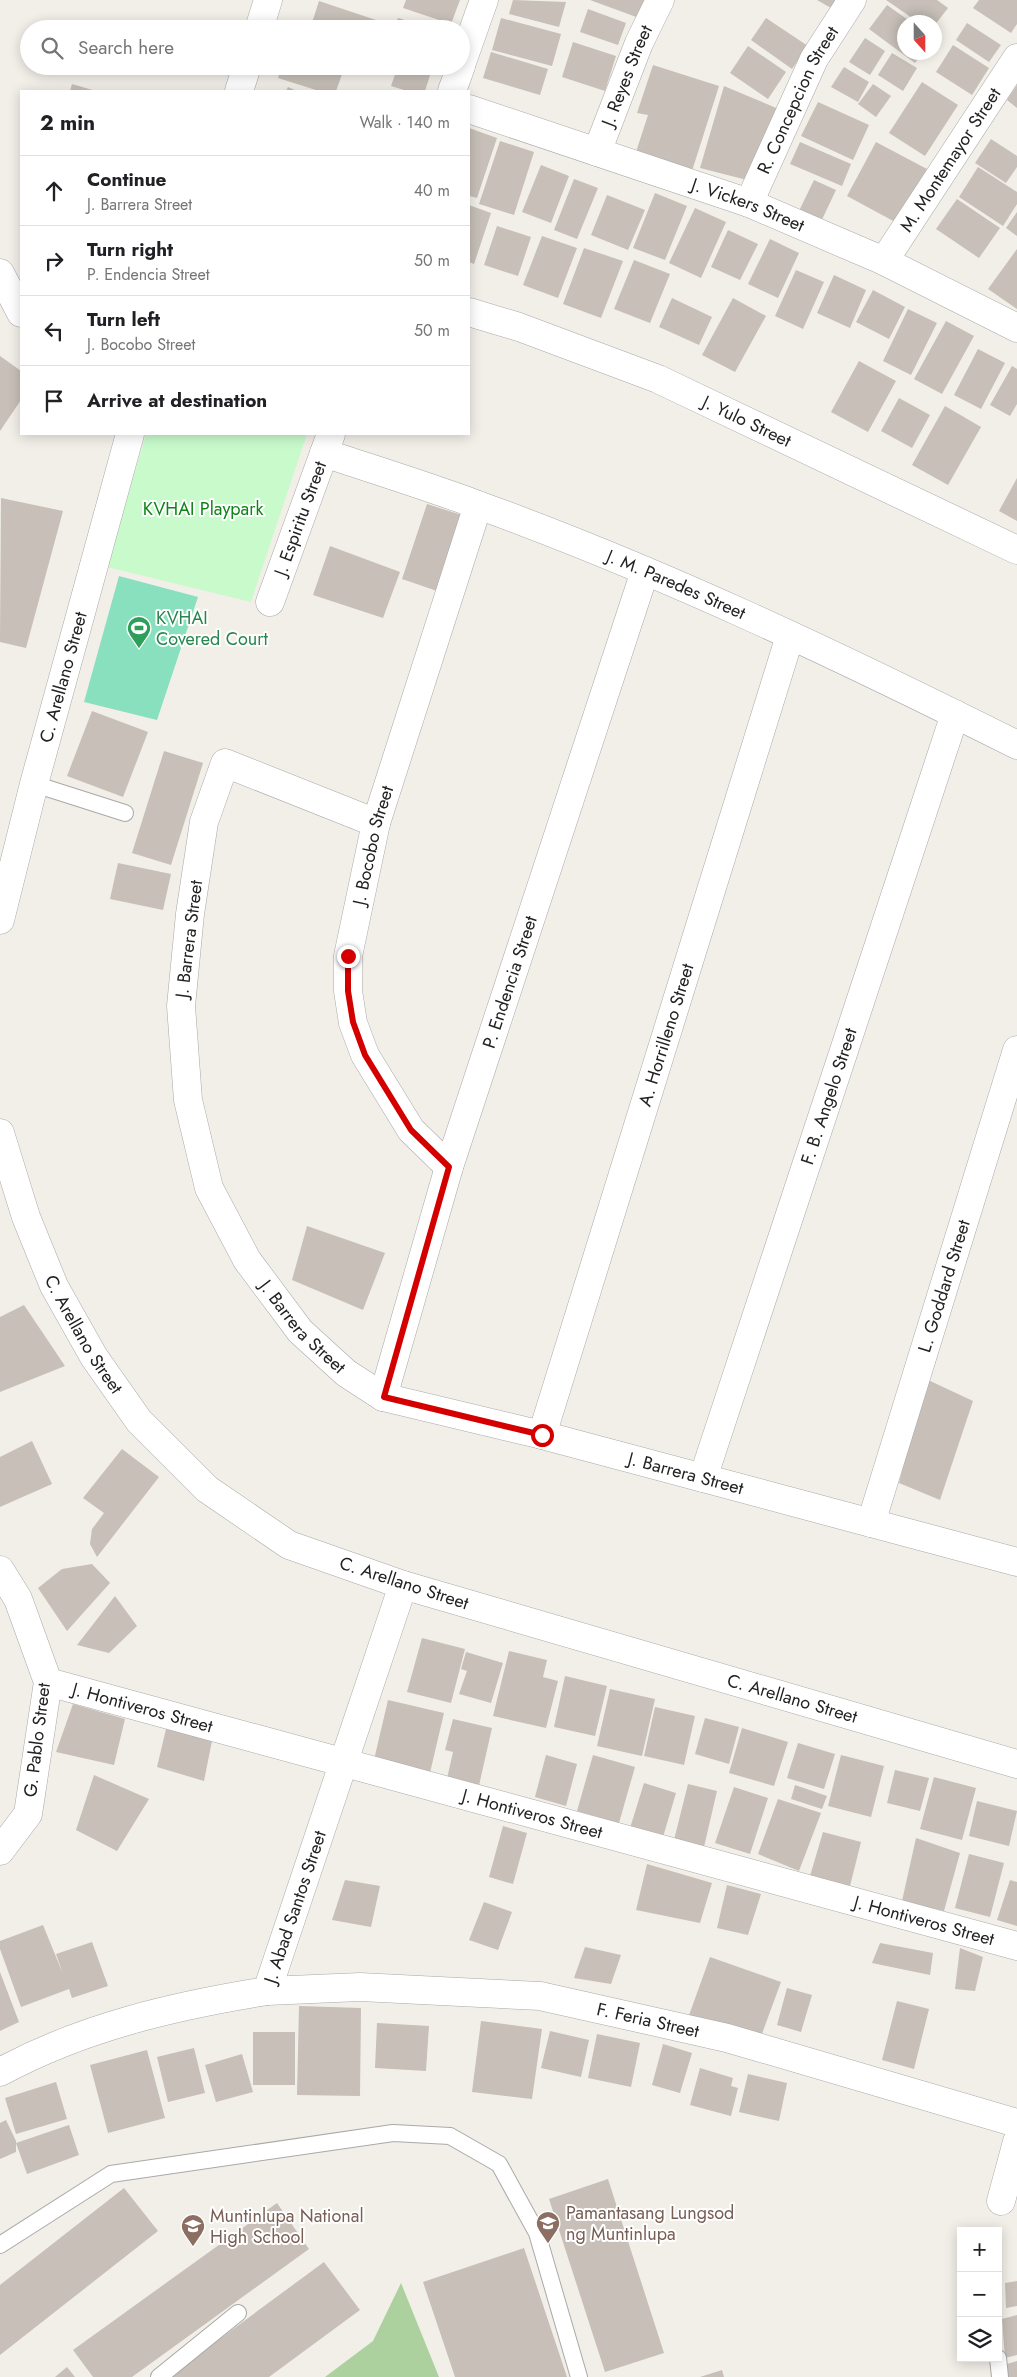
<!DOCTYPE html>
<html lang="en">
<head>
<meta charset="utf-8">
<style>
	:root { --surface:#fff; --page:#f6f6f6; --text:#202124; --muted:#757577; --line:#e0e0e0 }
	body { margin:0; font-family:Jost,sans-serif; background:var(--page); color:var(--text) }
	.controls { position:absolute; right:15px; bottom:15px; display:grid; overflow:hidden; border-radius:0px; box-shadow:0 2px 12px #0003 }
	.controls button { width:45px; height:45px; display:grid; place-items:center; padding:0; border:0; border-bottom:1px solid var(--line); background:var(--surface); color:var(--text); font:25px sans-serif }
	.compass { position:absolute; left:897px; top:15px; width:45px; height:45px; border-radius:50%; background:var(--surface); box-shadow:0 2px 12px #0003; rotate:159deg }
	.stop { position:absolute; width:15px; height:15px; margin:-11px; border:4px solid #d40000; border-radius:50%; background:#fff }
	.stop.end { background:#d40000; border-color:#fff; box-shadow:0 1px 5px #0008 }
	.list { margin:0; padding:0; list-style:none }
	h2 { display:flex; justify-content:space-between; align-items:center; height:65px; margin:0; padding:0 20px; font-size:21px }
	h2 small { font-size:16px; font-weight:400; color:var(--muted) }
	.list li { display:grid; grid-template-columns:32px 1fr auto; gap:15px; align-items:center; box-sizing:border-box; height:70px; padding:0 20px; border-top:1px solid var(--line) }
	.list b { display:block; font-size:19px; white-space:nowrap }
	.list p { margin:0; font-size:16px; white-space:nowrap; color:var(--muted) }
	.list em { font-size:16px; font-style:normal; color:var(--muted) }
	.icon { flex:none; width:28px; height:28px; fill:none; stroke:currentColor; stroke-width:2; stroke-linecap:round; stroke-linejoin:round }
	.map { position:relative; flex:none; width:1017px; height:2377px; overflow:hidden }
	.search { position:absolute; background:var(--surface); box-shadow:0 2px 12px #0003; left:20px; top:20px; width:450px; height:55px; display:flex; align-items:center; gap:12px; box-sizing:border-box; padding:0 18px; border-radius:28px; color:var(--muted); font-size:19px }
	.panel { position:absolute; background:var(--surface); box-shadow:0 2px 12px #0003; left:20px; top:90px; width:450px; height:345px; border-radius:0px }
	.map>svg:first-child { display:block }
	.forest { fill:#add19e }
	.park { fill:#c8facc }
	.pitch { fill:#88e0be }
	.building { fill:#c7bfb8 }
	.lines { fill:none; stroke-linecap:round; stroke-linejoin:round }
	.service-casing { stroke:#a9a9a9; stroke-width:18 }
	.minor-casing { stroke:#a9a9a9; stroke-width:29 }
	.tertiary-casing { stroke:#a9a9a9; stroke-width:29 }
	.service { stroke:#fff; stroke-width:16 }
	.minor { stroke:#fff; stroke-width:28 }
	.tertiary { stroke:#fff; stroke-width:28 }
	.route { stroke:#d40000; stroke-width:6 }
	.labels { text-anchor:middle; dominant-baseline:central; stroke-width:4; stroke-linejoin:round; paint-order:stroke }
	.street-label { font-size:18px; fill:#222; stroke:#fff }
	.park-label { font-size:18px; fill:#0c8416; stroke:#fff }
	.leisure-label { font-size:18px; fill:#27864d; stroke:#fff; text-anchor:start }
	.education-label { font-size:18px; fill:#785e54; stroke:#fff; text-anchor:start }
</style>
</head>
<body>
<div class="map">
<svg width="1017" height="2377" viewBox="0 0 1017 2377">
	<rect width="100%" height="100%" fill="#f2efe9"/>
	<polygon class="forest" points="401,2283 439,2377 325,2377 373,2341"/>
	<polygon class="park" points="146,434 307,434 251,602 107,567"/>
	<polygon class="pitch" points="119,576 198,597 157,720 84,702"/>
	<g class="building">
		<polygon points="406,0 460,0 451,24 403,8"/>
		<polygon points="513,0 566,2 559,27 509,14"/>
		<polygon points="590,0 646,0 639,18"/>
		<polygon points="817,0 835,0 831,8"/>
		<polygon points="886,0 937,0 948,8 934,26 934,22 918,22"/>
		<polygon points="979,0 1017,0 1017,24 1011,33 973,8"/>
		<polygon points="319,1 382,22 380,29 310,29"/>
		<polygon points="887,5 911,22 904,22 904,52 923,52 915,63 869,29"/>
		<polygon points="588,9 626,23 618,45 580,32"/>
		<polygon points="398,18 430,28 430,29 394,29"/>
		<polygon points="501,18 561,34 552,66 492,50"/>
		<polygon points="766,18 808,46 792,69 751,40"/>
		<polygon points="967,23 1001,45 989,62 956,40"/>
		<polygon points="865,38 885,51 870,75 849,62"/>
		<polygon points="573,42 616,56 605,91 562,77"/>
		<polygon points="953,45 989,68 972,95 936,72"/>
		<polygon points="748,46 786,72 768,99 730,73"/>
		<polygon points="491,52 548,69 540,95 483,78"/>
		<polygon points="892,53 917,68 903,91 878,75"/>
		<polygon points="653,65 719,86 692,171 636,152 648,115 637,113"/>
		<polygon points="282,66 345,66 336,91 319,91 278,78"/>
		<polygon points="398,66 424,66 432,69 425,91 407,91 391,86"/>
		<polygon points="844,67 869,82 858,102 831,87"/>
		<polygon points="922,82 958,105 925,156 889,133"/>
		<polygon points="72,84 96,91 70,91"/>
		<polygon points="873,84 891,96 876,117 858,104"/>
		<polygon points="1017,85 1017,108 1007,100"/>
		<polygon points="724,86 781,110 747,180 700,168"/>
		<polygon points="288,87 297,91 286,91"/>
		<polygon points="818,102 869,125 853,160 801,136"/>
		<polygon points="469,128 497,138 477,198 469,196"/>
		<polygon points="991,139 1017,156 1017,167 1006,183 975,163"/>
		<polygon points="500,141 534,152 514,215 479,204"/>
		<polygon points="800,142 851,164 842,186 790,164"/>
		<polygon points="876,142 927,169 897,223 847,196"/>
		<polygon points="541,165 569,176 551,223 522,212"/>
		<polygon points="978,167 1017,192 1017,204 1003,226 959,197"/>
		<polygon points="574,179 598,188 577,239 554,230"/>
		<polygon points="814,180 836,190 818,228 796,217"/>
		<polygon points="655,193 687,206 665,260 633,248"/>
		<polygon points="607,195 645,210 628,250 591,235"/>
		<polygon points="957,199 1000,228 979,258 936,229"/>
		<polygon points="469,205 491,213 474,264 469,262"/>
		<polygon points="695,208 726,222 701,278 669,263"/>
		<polygon points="1017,212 1017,236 1006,228"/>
		<polygon points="497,226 531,237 518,276 484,265"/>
		<polygon points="728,230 758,244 740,280 711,267"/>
		<polygon points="542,236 577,248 558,298 523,285"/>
		<polygon points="770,239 799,253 778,298 748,284"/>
		<polygon points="584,248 623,261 601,318 563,304"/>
		<polygon points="1017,249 1017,309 988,289"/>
		<polygon points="634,260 670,274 650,323 614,309"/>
		<polygon points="796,270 824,282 803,329 775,316"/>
		<polygon points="834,275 866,290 850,328 817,313"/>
		<polygon points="873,290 905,307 889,339 856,322"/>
		<polygon points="672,298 712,317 699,345 659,327"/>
		<polygon points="733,298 766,316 735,372 702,355"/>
		<polygon points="908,309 937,323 911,375 883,361"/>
		<polygon points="946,321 974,336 942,394 914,379"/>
		<polygon points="978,349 1005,363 981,409 954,395"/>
		<polygon points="0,356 21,371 21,400 0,431"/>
		<polygon points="859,361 896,381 868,432 831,412"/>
		<polygon points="1012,366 1017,369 1017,404 1010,416 990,405"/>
		<polygon points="899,398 930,415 912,448 881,431"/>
		<polygon points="945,406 981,427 948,485 912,465"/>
		<polygon points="1017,478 1017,521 999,511"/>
		<polygon points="1,498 63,511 26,648 0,642"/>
		<polygon points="427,504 468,517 443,593 402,579"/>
		<polygon points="330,546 400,572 383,618 313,595"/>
		<polygon points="92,711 148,732 123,797 67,776"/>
		<polygon points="164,751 203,763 171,865 132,853"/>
		<polygon points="118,863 171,874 163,910 110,899"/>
		<polygon points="307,1226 385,1253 363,1310 292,1280"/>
		<polygon points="24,1305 65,1366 0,1392 0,1317"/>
		<polygon points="926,1379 973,1401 940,1500 899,1483"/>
		<polygon points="32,1441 52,1484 0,1507 0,1457"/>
		<polygon points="122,1449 159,1477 97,1557 90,1544 92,1529 104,1513 83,1498"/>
		<polygon points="92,1564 110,1583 67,1631 38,1588 62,1569"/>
		<polygon points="115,1596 137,1626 109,1653 77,1645"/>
		<polygon points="422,1638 465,1649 451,1703 407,1692"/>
		<polygon points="509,1651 547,1660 543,1677 558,1681 546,1728 493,1716"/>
		<polygon points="466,1652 503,1663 491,1703 459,1694 467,1671 461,1669"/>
		<polygon points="565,1676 607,1686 595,1736 554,1727"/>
		<polygon points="610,1689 655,1699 642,1756 597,1746"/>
		<polygon points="388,1700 444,1713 429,1777 373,1764"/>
		<polygon points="73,1704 125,1719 114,1765 56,1752"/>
		<polygon points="655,1707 695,1716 684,1765 644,1756"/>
		<polygon points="705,1718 739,1727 729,1764 695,1754"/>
		<polygon points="453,1719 492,1728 478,1790 446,1783 453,1752 445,1750"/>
		<polygon points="742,1728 788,1742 774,1786 729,1773"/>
		<polygon points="166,1729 213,1736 204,1781 157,1767"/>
		<polygon points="798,1743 835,1754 824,1789 787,1778"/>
		<polygon points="546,1755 577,1764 566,1806 535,1797"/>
		<polygon points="593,1755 635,1767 619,1823 577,1811"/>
		<polygon points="841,1755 884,1766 871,1817 828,1806"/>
		<polygon points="895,1770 929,1778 920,1811 887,1803"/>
		<polygon points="94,1775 149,1799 117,1851 76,1830"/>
		<polygon points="934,1777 976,1788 962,1840 920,1829"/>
		<polygon points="644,1783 676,1793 663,1837 630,1828"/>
		<polygon points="688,1784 717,1791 704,1847 674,1840"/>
		<polygon points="795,1785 827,1796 822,1809 791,1799"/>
		<polygon points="734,1787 768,1798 750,1854 715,1843"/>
		<polygon points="778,1799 821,1813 799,1871 758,1854"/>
		<polygon points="977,1801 1017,1811 1009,1846 969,1836"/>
		<polygon points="503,1826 527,1833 513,1884 489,1877"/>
		<polygon points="823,1832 861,1842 850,1886 810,1876"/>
		<polygon points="916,1838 960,1853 944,1911 902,1901"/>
		<polygon points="969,1854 1004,1863 990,1917 955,1908"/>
		<polygon points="647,1864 712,1883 700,1923 636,1910"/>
		<polygon points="345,1880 380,1886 371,1927 332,1920"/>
		<polygon points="1010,1880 1017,1882 1017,1926 997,1920"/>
		<polygon points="727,1885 761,1894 748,1935 717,1928"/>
		<polygon points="484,1902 512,1912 498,1950 469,1940"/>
		<polygon points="43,1925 63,1974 56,1954 92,1942 108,1986 72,1998 69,1989 21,2007 0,1949 0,1941"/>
		<polygon points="880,1943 933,1953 930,1975 872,1963"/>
		<polygon points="585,1947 621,1955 611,1984 574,1978"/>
		<polygon points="960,1948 983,1957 975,1991 955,1989"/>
		<polygon points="710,1957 781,1982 759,2042 688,2018"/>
		<polygon points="0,1972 19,2022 0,2031"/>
		<polygon points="787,1988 812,1995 801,2032 777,2025"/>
		<polygon points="897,2001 929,2009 914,2069 882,2060"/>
		<polygon points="299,2006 361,2008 360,2096 297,2095"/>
		<polygon points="481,2021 542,2029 532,2099 472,2092"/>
		<polygon points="377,2023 429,2026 426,2071 375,2068"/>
		<polygon points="550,2031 589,2040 581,2077 541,2068"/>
		<rect x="253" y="2032" width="42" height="53"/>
		<polygon points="597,2034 640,2043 631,2087 588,2078"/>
		<polygon points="663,2044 692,2053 680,2093 652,2085"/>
		<polygon points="194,2048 205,2093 168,2102 157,2057"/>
		<polygon points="147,2050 165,2118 108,2133 90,2065"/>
		<polygon points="242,2054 253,2092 216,2102 205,2065"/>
		<polygon points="700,2068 733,2078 731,2086 738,2088 731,2116 690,2105"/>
		<polygon points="748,2074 787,2083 779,2121 739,2112"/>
		<polygon points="56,2082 67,2119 16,2134 5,2098"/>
		<polygon points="6,2120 16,2141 16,2152 0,2159 0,2123"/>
		<polygon points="69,2125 79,2155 27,2174 16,2143"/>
		<polygon points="608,2179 664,2353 605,2372 549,2199"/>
		<polygon points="124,2188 158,2231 0,2355 0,2285"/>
		<polygon points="277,2203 309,2249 132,2377 93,2377 73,2350"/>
		<polygon points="524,2248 567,2377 455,2377 423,2282"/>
		<polygon points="324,2262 360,2310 269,2377 168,2377"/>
		<polygon points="1017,2281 1017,2306 1006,2308 1005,2283"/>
		<polygon points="1017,2315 1017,2355 1005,2358 1002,2319"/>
		<polygon points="1017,2361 1017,2377 1008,2377 1007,2364"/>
		<polygon points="67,2367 75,2377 55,2377"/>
		<polygon points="722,2370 724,2377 700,2377"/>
	</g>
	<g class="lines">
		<g class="service-casing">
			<g id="service">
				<polyline points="34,784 125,813"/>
				<polyline points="0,2245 111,2174 393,2133 450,2136 499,2164 537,2233 579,2377"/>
				<polyline points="998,2358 1000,2377"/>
				<polyline points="159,2377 238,2313"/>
			</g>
		</g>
		<g class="minor-casing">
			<g id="minor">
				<polyline points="259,29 268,0"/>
				<polyline points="461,65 484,0"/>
				<polyline points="239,91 247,66"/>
				<polyline points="452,91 461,66"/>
				<path id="s1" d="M469 109 749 203 884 261 1017 328"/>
				<path id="s2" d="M597 152 639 43 660 0"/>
				<path id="s3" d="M749 203 814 59 852 0"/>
				<path id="s4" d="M884 261 1017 58"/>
				<polyline points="0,273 21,313"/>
				<path id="s5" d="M469 312 519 327 658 379 1017 550"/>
				<path id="s6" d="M324 453C375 470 427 486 478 505 663 572 841 657 1017 745"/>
				<path id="s7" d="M270 602 331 434"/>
				<path id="s8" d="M376 823 225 763 204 822 190 914 181 1006 188 1100 209 1188 247 1260 300 1331 346 1373 383 1397 542 1435 1017 1562"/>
				<path id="s9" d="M0 920 34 784 130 434"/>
				<path id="s10" d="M0 1133 26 1217 54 1286 94 1357 139 1421 207 1489 289 1545 403 1585"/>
				<path id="s11" d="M449 1167 411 1130 365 1055 353 1023 348 991V956L376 823 478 505"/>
				<path id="s12" d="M383 1397 449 1167 645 571"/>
				<path id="s13" d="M542 1435 790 636"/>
				<path id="s14" d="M703 1478 955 714"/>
				<path id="s15" d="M871 1523 1017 1050"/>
				<polyline points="0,1570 18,1599 48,1682 28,1814 0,1851"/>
				<path id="s16" d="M48 1682 1017 1946"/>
				<path id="s17" d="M267 1991 360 1987 540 1996 727 2038 1017 2123"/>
				<polyline points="1001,2201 1017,2142"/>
			</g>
		</g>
		<g class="tertiary-casing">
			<g id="tertiary">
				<path id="s18" d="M0 2072C83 2027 174 2006 267 1991L403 1585 1017 1764"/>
			</g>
		</g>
		<use href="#service" class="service"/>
		<use href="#minor" class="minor"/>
		<use href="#tertiary" class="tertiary"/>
	</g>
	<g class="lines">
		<polyline class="route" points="348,956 348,991 353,1022 365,1055 411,1130 449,1167 384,1397 542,1435"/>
	</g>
	<defs>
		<g id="stadium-pin" transform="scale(1.25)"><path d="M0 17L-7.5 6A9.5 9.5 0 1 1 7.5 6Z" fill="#2e9e5b" stroke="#fff"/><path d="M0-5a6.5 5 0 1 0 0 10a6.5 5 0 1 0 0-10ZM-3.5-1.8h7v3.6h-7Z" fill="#fff"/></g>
		<g id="school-pin" transform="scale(1.25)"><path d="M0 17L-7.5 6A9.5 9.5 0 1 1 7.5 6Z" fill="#8d6e63" stroke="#fff"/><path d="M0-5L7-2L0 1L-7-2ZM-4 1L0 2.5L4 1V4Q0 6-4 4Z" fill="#fff"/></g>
	</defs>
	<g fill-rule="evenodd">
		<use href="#stadium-pin" x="139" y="628"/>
		<use href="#school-pin" x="548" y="2223"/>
		<use href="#school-pin" x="193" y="2226"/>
	</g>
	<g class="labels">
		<g class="street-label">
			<text stroke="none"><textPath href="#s2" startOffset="82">J. Reyes Street</textPath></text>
			<text stroke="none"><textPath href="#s3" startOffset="114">R. Concepcion Street</textPath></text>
			<text stroke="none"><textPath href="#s4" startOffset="121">M. Montemayor Street</textPath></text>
			<text stroke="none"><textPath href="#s1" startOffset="295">J. Vickers Street</textPath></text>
			<text stroke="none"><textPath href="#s5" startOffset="299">J. Yulo Street</textPath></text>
			<text stroke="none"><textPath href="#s7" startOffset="89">J. Espiritu Street</textPath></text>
			<text stroke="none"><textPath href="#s6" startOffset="376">J. M. Paredes Street</textPath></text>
			<text stroke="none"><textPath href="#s9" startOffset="251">C. Arellano Street</textPath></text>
			<text stroke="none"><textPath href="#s11" startOffset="356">J. Bocobo Street</textPath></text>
			<text transform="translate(189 939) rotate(-83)">J. Barrera Street</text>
			<text stroke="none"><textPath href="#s12" startOffset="434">P. Endencia Street</textPath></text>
			<text stroke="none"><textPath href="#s13" startOffset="419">A. Horrilleno Street</textPath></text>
			<text stroke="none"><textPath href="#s14" startOffset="402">F. B. Angelo Street</textPath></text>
			<text stroke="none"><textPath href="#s15" startOffset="248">L. Goddard Street</textPath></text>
			<text stroke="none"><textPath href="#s8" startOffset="764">J. Barrera Street</textPath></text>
			<text stroke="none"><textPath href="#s10" startOffset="219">C. Arellano Street</textPath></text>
			<text stroke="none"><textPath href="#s8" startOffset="1184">J. Barrera Street</textPath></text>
			<text transform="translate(404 1583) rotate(18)">C. Arellano Street</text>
			<text stroke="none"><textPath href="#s18" startOffset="1114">C. Arellano Street</textPath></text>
			<text stroke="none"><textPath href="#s16" startOffset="98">J. Hontiveros Street</textPath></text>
			<text transform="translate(37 1740) rotate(-83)">G. Pablo Street</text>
			<text stroke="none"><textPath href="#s16" startOffset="502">J. Hontiveros Street</textPath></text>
			<text stroke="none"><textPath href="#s18" startOffset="369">J. Abad Santos Street</textPath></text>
			<text stroke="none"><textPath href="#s16" startOffset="908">J. Hontiveros Street</textPath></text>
			<text stroke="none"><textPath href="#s17" startOffset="384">F. Feria Street</textPath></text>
		</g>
		<g class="park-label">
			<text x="203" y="509">KVHAI Playpark</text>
		</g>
		<g class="leisure-label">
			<text x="156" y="618">KVHAI<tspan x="156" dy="21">Covered Court</tspan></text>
		</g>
		<g class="education-label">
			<text x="566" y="2213">Pamantasang Lungsod<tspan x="566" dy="21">ng Muntinlupa</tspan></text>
			<text x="210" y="2216">Muntinlupa National<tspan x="210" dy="21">High School</tspan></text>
		</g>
	</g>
</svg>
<div class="controls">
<button>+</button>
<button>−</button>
<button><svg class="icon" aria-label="layers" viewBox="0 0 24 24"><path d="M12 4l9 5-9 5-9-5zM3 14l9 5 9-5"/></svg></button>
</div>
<svg class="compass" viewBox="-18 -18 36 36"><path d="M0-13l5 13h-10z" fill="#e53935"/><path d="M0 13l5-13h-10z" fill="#757577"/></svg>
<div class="stop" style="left:542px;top:1435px"></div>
<div class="stop end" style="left:348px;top:956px"></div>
<div class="search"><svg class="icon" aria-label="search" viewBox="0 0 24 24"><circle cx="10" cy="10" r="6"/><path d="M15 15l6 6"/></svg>Search here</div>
<section class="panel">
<h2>2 min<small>Walk · 140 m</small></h2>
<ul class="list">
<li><svg class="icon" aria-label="ahead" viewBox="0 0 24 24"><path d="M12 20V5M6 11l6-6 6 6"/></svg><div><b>Continue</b><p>J. Barrera Street</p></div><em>40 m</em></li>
<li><svg class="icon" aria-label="right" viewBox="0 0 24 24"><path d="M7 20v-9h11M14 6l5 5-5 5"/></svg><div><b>Turn right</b><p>P. Endencia Street</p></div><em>50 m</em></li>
<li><svg class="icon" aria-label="left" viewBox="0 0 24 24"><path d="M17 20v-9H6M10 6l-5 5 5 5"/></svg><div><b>Turn left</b><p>J. Bocobo Street</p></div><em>50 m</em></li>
<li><svg class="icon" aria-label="arrive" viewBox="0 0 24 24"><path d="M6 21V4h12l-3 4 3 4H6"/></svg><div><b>Arrive at destination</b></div></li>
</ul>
</section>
</div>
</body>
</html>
